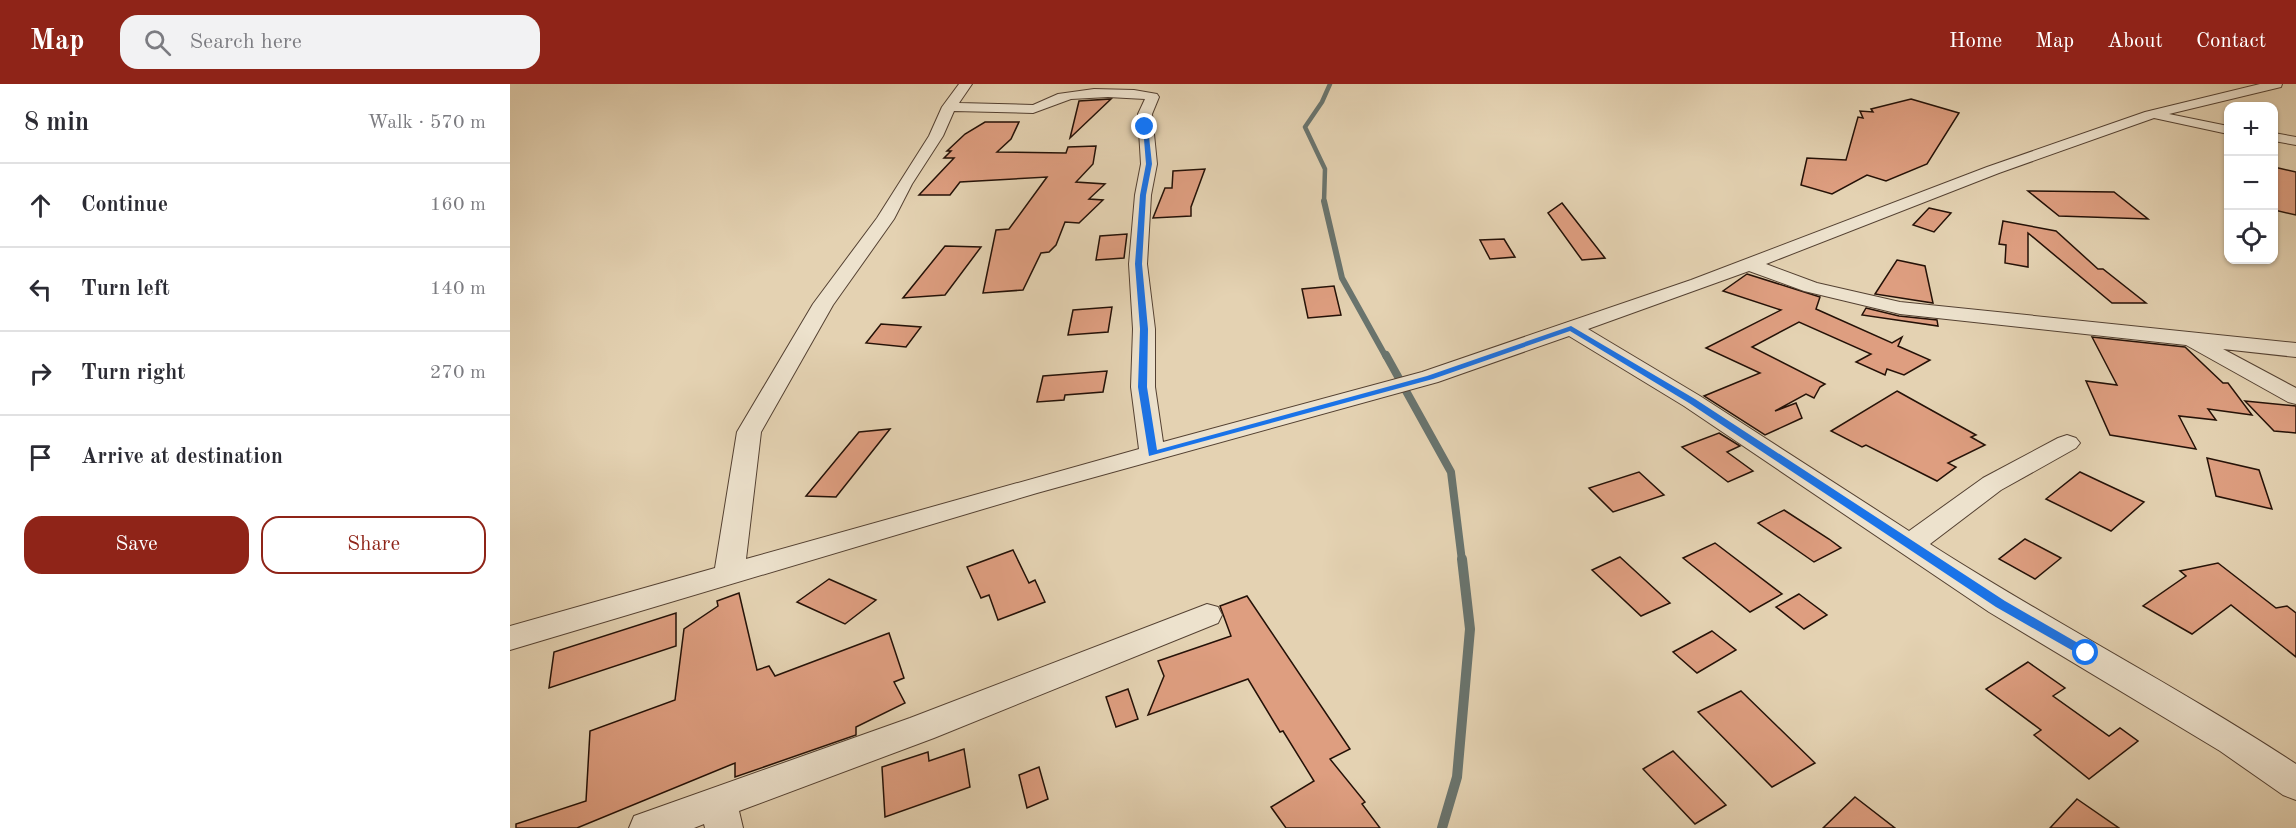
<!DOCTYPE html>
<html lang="en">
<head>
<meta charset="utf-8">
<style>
	:root { --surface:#fff; --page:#f2f2f3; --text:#2b2b33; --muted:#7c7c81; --line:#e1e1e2; --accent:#8f2418 }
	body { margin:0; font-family:"Old Standard TT",serif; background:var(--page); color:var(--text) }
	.controls { position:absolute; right:18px; top:18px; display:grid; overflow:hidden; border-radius:12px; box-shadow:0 2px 4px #0004 }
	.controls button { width:54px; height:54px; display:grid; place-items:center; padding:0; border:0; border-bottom:2px solid var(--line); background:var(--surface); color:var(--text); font:30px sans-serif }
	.stop { position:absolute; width:18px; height:18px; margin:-14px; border:4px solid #1a73e8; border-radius:50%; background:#fff }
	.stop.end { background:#1a73e8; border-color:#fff; box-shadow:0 2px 6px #0008 }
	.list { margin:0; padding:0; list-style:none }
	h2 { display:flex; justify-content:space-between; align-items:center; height:78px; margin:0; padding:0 24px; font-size:26px }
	h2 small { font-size:20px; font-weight:400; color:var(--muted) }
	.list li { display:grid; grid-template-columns:39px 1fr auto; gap:18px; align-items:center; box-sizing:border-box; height:84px; padding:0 24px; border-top:2px solid var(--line) }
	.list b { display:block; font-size:22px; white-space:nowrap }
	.list em { font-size:20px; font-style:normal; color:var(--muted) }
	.actions { display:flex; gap:12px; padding:18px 24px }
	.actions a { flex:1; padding:14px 0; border:2px solid var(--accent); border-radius:18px; text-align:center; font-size:21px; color:var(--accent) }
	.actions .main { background:var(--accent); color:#fff }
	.icon { flex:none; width:33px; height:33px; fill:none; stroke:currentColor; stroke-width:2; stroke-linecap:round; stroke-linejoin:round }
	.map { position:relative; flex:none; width:1786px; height:744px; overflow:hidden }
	header { display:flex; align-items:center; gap:36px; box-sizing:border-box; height:84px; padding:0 30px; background:var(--accent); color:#fff }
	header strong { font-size:28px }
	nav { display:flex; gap:33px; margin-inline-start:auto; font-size:21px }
	.search { width:420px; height:54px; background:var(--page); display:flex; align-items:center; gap:15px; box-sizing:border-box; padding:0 21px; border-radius:18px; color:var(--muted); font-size:22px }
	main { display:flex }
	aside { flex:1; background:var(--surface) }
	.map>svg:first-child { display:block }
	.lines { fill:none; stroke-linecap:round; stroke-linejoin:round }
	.stream-far3 { stroke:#69746e; stroke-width:4.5 }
	.stream-far2 { stroke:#69746e; stroke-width:6 }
	.stream-far1 { stroke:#69746e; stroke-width:8 }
	.stream { stroke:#69746e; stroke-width:10 }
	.building { fill:#de9e80; stroke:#241107; stroke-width:1.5 }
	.minor-casing { stroke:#544132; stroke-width:2 }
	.minor { fill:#ede2cd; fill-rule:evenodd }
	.route { fill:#1a73e8 }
</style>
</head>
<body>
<header>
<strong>Map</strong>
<div class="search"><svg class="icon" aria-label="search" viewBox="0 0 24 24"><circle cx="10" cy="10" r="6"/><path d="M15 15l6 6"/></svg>Search here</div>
<nav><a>Home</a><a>Map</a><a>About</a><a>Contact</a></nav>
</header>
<main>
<aside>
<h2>8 min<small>Walk · 570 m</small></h2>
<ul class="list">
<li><svg class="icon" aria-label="ahead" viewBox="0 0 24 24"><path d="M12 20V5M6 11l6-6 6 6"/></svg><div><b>Continue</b></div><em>160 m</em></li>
<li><svg class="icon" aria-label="left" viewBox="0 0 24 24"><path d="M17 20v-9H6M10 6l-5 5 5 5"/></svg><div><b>Turn left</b></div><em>140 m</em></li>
<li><svg class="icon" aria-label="right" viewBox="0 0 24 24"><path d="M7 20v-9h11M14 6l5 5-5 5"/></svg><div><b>Turn right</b></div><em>270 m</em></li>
<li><svg class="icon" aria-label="arrive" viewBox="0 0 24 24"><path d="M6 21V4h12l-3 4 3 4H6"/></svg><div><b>Arrive at destination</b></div></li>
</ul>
<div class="actions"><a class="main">Save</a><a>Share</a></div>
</aside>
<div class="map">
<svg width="1786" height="744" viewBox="0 0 1786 744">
	<rect width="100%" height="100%" fill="#e4d2b2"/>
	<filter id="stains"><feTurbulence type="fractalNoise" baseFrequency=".00333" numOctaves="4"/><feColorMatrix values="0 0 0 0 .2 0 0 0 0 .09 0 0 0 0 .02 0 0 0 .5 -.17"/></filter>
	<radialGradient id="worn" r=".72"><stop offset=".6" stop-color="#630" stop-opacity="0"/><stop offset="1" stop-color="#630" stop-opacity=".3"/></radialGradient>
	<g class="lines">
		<polyline class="stream-far3" points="814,118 815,85 795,43 812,18 820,0"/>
		<polyline class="stream-far2" points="814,117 832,194 876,273"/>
		<polyline class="stream-far1" points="876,271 941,388 952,477"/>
		<polyline class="stream" points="932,744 947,693 960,545 952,475"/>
	</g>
	<g class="building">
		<polygon points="601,15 560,54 569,17"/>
		<polygon points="1401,15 1449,29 1417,80 1376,97 1357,91 1322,110 1291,101 1297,74 1336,76 1348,33 1353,34 1350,27 1363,28 1361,25"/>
		<polygon points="475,38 509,38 501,55 487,68 556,69 558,63 586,62 583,80 566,98 595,100 579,115 593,116 569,139 555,138 546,161 539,168 531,169 513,206 473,209 486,146 499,145 537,93 450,98 440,111 409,111 444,74 434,74 441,67 437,67 455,50"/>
		<polygon points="1764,83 1786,88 1786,131 1764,126"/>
		<polygon points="695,85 681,123 681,132 643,134 655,104 662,104 663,87"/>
		<polygon points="1518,107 1604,108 1638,135 1549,132"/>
		<polygon points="1052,119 1095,174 1072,176 1038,129"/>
		<polygon points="1419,124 1441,129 1424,148 1403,141"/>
		<polygon points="1493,137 1546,147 1588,185 1593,185 1636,219 1602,219 1518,149 1518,183 1495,179 1496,161 1489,160"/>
		<polygon points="617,150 614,174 586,176 590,152"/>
		<polygon points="994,155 1005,173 980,175 970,156"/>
		<polygon points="435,162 471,163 435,211 393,214"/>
		<polygon points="1387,176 1415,182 1423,219 1365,210"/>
		<polygon points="1237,190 1310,213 1306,225 1382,259 1392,253 1388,262 1420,276 1394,291 1377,285 1375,291 1346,278 1361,270 1289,238 1242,263 1315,300 1310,303 1304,314 1296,310 1265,327 1286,319 1292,334 1255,351 1194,312 1250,289 1196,264 1271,226 1213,207"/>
		<polygon points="824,202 831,231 798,234 792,205"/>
		<polygon points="602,223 598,248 558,251 563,226"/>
		<polygon points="1356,224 1389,232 1427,236 1428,242 1352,231"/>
		<polygon points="371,240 411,243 396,263 356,259"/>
		<polygon points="1582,253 1675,263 1713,299 1718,299 1742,331 1698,325 1706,336 1669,332 1686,365 1600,351 1576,297 1607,301"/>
		<polygon points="597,287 593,308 555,311 554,316 527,318 533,292"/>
		<polygon points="1387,307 1466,351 1461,353 1475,361 1438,379 1446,383 1427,397 1356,361 1352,363 1321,347"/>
		<polygon points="1735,317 1786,322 1786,349 1764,347"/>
		<polygon points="380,345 326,413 296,412 349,348"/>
		<polygon points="1209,349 1230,362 1217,368 1243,387 1218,398 1172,363"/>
		<polygon points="1697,374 1749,386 1762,425 1706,412"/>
		<polygon points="1129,388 1154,411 1103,428 1079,404"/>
		<polygon points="1570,388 1589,397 1634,418 1601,447 1536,415"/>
		<polygon points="1274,426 1319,455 1331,464 1304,478 1248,439"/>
		<polygon points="1515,455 1551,474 1525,495 1489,475"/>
		<polygon points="1205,459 1272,510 1240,528 1173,474"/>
		<polygon points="503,466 519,499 525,496 535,518 488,536 479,511 471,514 457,483"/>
		<polygon points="1110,473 1160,519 1131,532 1082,486"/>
		<polygon points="1708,479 1766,524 1777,522 1786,529 1786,573 1721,521 1682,550 1633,522 1676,492 1670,487"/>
		<polygon points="319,495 366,516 335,540 287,518"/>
		<polygon points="229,509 247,586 259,582 265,592 379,549 394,594 384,598 395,619 346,643 346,651 225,693 225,679 67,744 6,744 6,740 76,717 80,647 165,616 174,545 208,522 207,517"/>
		<polygon points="1289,510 1317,531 1294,545 1266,523"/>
		<polygon points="737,512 840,665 820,675 855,718 852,720 870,744 776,744 761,723 804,697 773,647 770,648 738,595 638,631 654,592 648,577 721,552 710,522"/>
		<polygon points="166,529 166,562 39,604 44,568"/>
		<polygon points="1202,547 1226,566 1187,589 1163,568"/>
		<polygon points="1518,578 1555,604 1543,612 1599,652 1610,644 1628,657 1579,695 1524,651 1531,646 1476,605"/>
		<polygon points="618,605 628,635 606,643 596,613"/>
		<polygon points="1231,607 1305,679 1262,703 1188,628"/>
		<polygon points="454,665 460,703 375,733 372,683 418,668 419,677"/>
		<polygon points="1163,667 1216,721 1185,740 1133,685"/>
		<polygon points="529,683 538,715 517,724 509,691"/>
		<polygon points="1345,713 1385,744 1313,744"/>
		<polygon points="1567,715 1609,744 1540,744"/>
	</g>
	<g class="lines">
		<g class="minor-casing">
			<g id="minor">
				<path d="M449 0H462L449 19 523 21 548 10 584 5 624 6 647 10 649 13 642 30 647 80 641 111 637 180 645 245V303L653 358 912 288 1181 196 1477 83 1635 28 1750 0H1772L1771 3 1659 30 1718 42V50L1644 34 1489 89 1256 180 1307 199 1390 218 1786 259V273L1713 265 1786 304V320L1778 318 1676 261 1390 230 1294 207 1239 187 1078 245 1190 312 1399 447 1473 394 1548 354 1557 351 1566 354 1570 359 1566 364 1491 406 1420 460C1540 537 1667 602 1786 680V716L1773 711 1710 667 1479 528 1174 322 1059 252 928 298 527 409 0 566V542L205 484 227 348 303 220 367 134 419 52 432 23ZM598 13 635 15 628 30 631 80 625 111 619 180 623 245 621 303 629 365 236 475 251 348 323 221 384 135 402 100 433 52 444 27 523 29 561 15Z"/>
				<polygon points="1764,49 1786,53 1786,61 1764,57"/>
				<polygon points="697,520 708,523 712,531 708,539 424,654 229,727 233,744 195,744 194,740 184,744 119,744 124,732 400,634"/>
			</g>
		</g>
		<use href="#minor" class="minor"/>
	</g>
	<polygon class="route" points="635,41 638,43 642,80 636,111 632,180 638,245 637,303 647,366 917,292 1061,242 1185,315 1495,517 1580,566 1580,572 1572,572 1486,523 1179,319 1060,247 923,295 639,372 628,303 630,245 625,180 630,111 636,80 633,43"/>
	<rect width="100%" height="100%" filter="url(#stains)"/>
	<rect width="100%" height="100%" fill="url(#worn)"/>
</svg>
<div class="controls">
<button>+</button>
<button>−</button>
<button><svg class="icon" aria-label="locate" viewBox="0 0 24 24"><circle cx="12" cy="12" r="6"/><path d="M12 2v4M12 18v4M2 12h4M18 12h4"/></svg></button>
</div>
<div class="stop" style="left:1576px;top:569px"></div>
<div class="stop end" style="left:635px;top:43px"></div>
</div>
</main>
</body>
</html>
